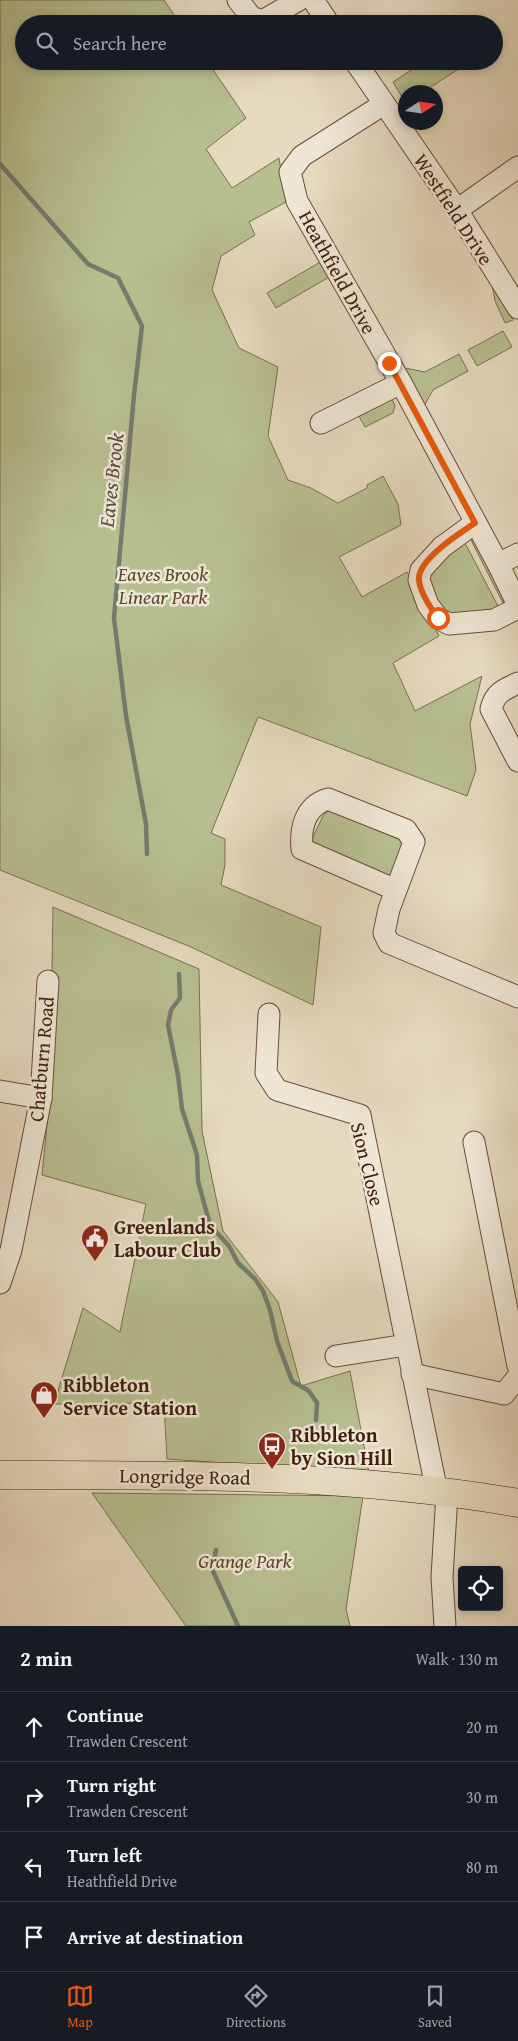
<!DOCTYPE html>
<html lang="en">
<head>
<meta charset="utf-8">
<style>
	:root { --surface:#171b24; --page:#242831; --text:#f1f3f6; --muted:#9ea1a6; --line:#363941; --accent:#ea580c }
	body { margin:0; font-family:"Gentium Book Plus",serif; background:var(--page); color:var(--text) }
	.controls { position:absolute; right:15px; bottom:15px; display:grid; overflow:hidden; border-radius:5px; box-shadow:0 2px 8px #0003 }
	.controls button { width:45px; height:45px; display:grid; place-items:center; padding:0; border:0; border-bottom:1px solid var(--line); background:var(--surface); color:var(--text); font:25px sans-serif }
	.compass { position:absolute; left:398px; top:85px; width:45px; height:45px; border-radius:50%; background:var(--surface); box-shadow:0 2px 8px #0003; rotate:78deg }
	.stop { position:absolute; width:15px; height:15px; margin:-11px; border:4px solid #ea580c; border-radius:50%; background:#fff }
	.stop.end { background:#ea580c; border-color:#fff; box-shadow:0 1px 5px #0008 }
	.list { margin:0; padding:0; list-style:none }
	h2 { display:flex; justify-content:space-between; align-items:center; height:65px; margin:0; padding:0 20px; font-size:21px }
	h2 small { font-size:16px; font-weight:400; color:var(--muted) }
	.list li { display:grid; grid-template-columns:32px 1fr auto; gap:15px; align-items:center; box-sizing:border-box; height:70px; padding:0 20px; border-top:1px solid var(--line) }
	.list b { display:block; font-size:19px; white-space:nowrap }
	.list p { margin:0; font-size:16px; white-space:nowrap; color:var(--muted) }
	.list em { font-size:16px; font-style:normal; color:var(--muted) }
	.icon { flex:none; width:28px; height:28px; fill:none; stroke:currentColor; stroke-width:2; stroke-linecap:round; stroke-linejoin:round }
	.map { position:relative; flex:none; width:518px; height:1626px; overflow:hidden }
	.search { position:absolute; background:var(--surface); box-shadow:0 2px 8px #0003; left:15px; right:15px; top:15px; height:55px; display:flex; align-items:center; gap:12px; box-sizing:border-box; padding:0 18px; border-radius:28px; color:var(--muted); font-size:19px }
	.sheet { height:345px; background:var(--surface) }
	nav { display:flex; justify-content:space-around; align-items:center; box-sizing:border-box; height:70px; border-top:1px solid var(--line); background:var(--surface); font-size:14px; color:var(--muted) }
	nav a { display:grid; justify-items:center; gap:2px }
	nav .on { color:var(--accent) }
	.map>svg:first-child { display:block }
	.green { fill:#b7bf91; stroke:#7c6e50 }
	.lines { fill:none; stroke-linecap:round; stroke-linejoin:round }
	.stream { stroke:#747c6f; stroke-width:4.5 }
	.minor-casing { stroke:#6a4c3a; stroke-width:23 }
	.major-casing { stroke:#401d0e; stroke-width:29 }
	.minor { stroke:#efe7d5; stroke-width:21 }
	.major { stroke:#e6dabf; stroke-width:28 }
	.route { stroke:#ea580c; stroke-width:6 }
	.labels { text-anchor:middle; dominant-baseline:central; stroke-width:5; stroke-linejoin:round; paint-order:stroke }
	.street-label { font-size:20px; fill:#401d0e; stroke:#efe7d5 }
	.park-label { font-size:20px; font-style:italic; fill:#5e462f; stroke:#efe7d5 }
	.poi-label { font-size:20px; font-weight:bold; fill:#401d0e; stroke:#efe7d5; text-anchor:start }
	.water-label { font-size:21px; font-style:italic; fill:#5a4c3f; stroke:#efe7d5 }
</style>
</head>
<body>
<div class="map">
<svg width="518" height="1626" viewBox="0 0 518 1626">
	<rect width="100%" height="100%" fill="#e6dabf"/>
	<filter id="stains"><feTurbulence type="fractalNoise" baseFrequency=".004" numOctaves="4"/><feColorMatrix values="0 0 0 0 .2 0 0 0 0 .09 0 0 0 0 .02 0 0 0 .5 -.17"/></filter>
	<radialGradient id="worn" r=".72"><stop offset=".6" stop-color="#630" stop-opacity="0"/><stop offset="1" stop-color="#630" stop-opacity=".3"/></radialGradient>
	<g class="green">
		<polygon points="0,0 164,0 180,24 24,24 24,61 207,61 246,118 206,149 232,188 279,158 286,202 249,222 255,235 221,256 212,290 239,348 278,367 268,436 288,480 311,488 338,503 367,488 367,485 383,476 398,504 401,525 339,557 362,597 407,572 439,636 393,663 415,711 482,676 470,724 476,770 467,796 258,717 211,833 225,839 225,865 221,885 321,927 313,1005 191,947 0,870"/>
		<polygon points="425,61 462,61 465,65 423,92 406,92 405,102 393,82"/>
		<polygon points="322,261 331,276 276,308 267,293"/>
		<polygon points="492,285 513,320 505,323 495,301"/>
		<polygon points="503,331 512,347 477,366 468,350"/>
		<polygon points="459,354 468,371 433,390 424,406 405,368 425,372"/>
		<polygon points="388,399 392,400 395,405 393,413 365,427 356,411"/>
		<polygon points="470,538 476,543 505,597 503,603"/>
		<polygon points="464,541 499,608 445,618 426,575"/>
		<polygon points="330,809 405,842 389,878 316,851 311,841 323,816"/>
		<polygon points="53,907 199,969 202,1131 223,1231 278,1302 301,1386 350,1371 369,1473 167,1459 164,1403 54,1404 83,1308 120,1332 146,1204 42,1175 50,1094"/>
		<polygon points="92,1493 363,1496 346,1609 350,1626 186,1626"/>
	</g>
	<g class="lines">
		<g class="stream">
			<polyline points="0,164 88,264 118,278 142,326 134,395 114,618 126,716 146,824 147,854"/>
			<polyline points="179,974 180,998 171,1010 168,1025 178,1075 182,1109 197,1155 198,1181 210,1225 229,1246 238,1263 255,1279 263,1291 270,1310 277,1341 292,1381 309,1391 317,1403 316,1420"/>
			<polyline points="216,1550 212,1569 238,1626"/>
		</g>
		<g class="minor-casing">
			<g id="minor">
				<polyline points="238,0 252,18 264,20 299,0"/>
				<polyline points="313,0 329,24"/>
				<polyline points="355,61 457,210 518,308"/>
				<polyline points="384,104 302,156 290,172 297,201 401,383 498,564 518,605"/>
				<polyline points="457,210 518,167"/>
				<polyline points="321,423 401,383"/>
				<polyline points="475,523 442,547 421,570 419,580 428,605 438,618 449,624 494,620 518,608"/>
				<polyline points="498,564 518,554"/>
				<path d="M518 683C503 690 495 693 491 709L518 761"/>
				<path d="M396 890 302 849C300 828 305 806 328 799L406 830 414 842 389 909 384 933 389 943 518 997"/>
				<polyline points="269,1014 266,1073 277,1090 360,1115 437,1492"/>
				<polyline points="0,1091 41,1098"/>
				<polyline points="474,1142 518,1366"/>
				<polyline points="0,1283 11,1250 41,1098 48,981"/>
				<polyline points="336,1356 406,1345"/>
				<polyline points="412,1374 504,1394 518,1377"/>
				<polyline points="445,1626 442,1577 447,1494"/>
			</g>
		</g>
		<g class="major-casing">
			<path id="major" d="M0 1475C173 1475 347 1473 518 1503"/>
		</g>
		<use href="#minor" class="minor"/>
		<use href="#major" class="major"/>
	</g>
	<g class="lines">
		<path class="route" d="M389 363 475 523C460 533 417 560 419 580 420 592 431 609 438 618"/>
	</g>
	<defs>
		<g id="civic-pin" transform="scale(1.4375)"><path d="M0 17L-7.5 6A9.5 9.5 0 1 1 7.5 6Z" fill="#8f2418" stroke="#efe7d5"/><path d="M-.6-6.5H3V-4.5H.6V-3L4-1V1h2V6H-6V1h2V-1L-.6-3ZM-1.2 2.5V6h2.4V2.5Z" fill="#fff"/></g>
		<g id="shop-pin" transform="scale(1.4375)"><path d="M0 17L-7.5 6A9.5 9.5 0 1 1 7.5 6Z" fill="#8f2418" stroke="#efe7d5"/><path d="M-5-2.5h2.3a2.7 3.5 0 0 1 5.4 0H5L5.5 6h-11ZM-1.5-2.5h3a1.5 2.3 0 0 0-3 0Z" fill="#fff"/></g>
		<g id="bus-pin" transform="scale(1.4375)"><path d="M0 17L-7.5 6A9.5 9.5 0 1 1 7.5 6Z" fill="#8f2418" stroke="#efe7d5"/><path d="M-5-6H5V4H4V6H2V4H-2V6H-4V4H-5ZM-3.5-4V0h7V-4ZM-3.5 1.2v1.5H-2V1.2ZM2 1.2v1.5H3.5V1.2Z" fill="#fff"/></g>
	</defs>
	<g fill-rule="evenodd">
		<use href="#civic-pin" x="95" y="1238"/>
		<use href="#shop-pin" x="44" y="1395"/>
		<use href="#bus-pin" x="272" y="1446"/>
	</g>
	<g class="labels">
		<g class="street-label">
			<text transform="translate(454 209) rotate(57)">Westfield Drive</text>
			<text transform="translate(338 272) rotate(61)">Heathfield Drive</text>
			<text transform="translate(41 1059) rotate(-85)">Chatburn Road</text>
			<text transform="translate(368 1164) rotate(76)">Sion Close</text>
			<text transform="translate(185 1476) rotate(1)">Longridge Road</text>
		</g>
		<g class="park-label">
			<text x="163" y="573">Eaves Brook<tspan x="163" dy="23">Linear Park</tspan></text>
			<text x="245" y="1560">Grange Park</text>
		</g>
		<g class="poi-label">
			<text x="114" y="1226">Greenlands<tspan x="114" dy="23">Labour Club</tspan></text>
			<text x="63" y="1384">Ribbleton<tspan x="63" dy="23">Service Station</tspan></text>
			<text x="291" y="1434">Ribbleton<tspan x="291" dy="23">by Sion Hill</tspan></text>
		</g>
		<g class="water-label">
			<text transform="translate(111 480) rotate(-84)">Eaves Brook</text>
		</g>
	</g>
	<rect width="100%" height="100%" filter="url(#stains)"/>
	<rect width="100%" height="100%" fill="url(#worn)"/>
</svg>
<div class="controls">
<button><svg class="icon" aria-label="locate" viewBox="0 0 24 24"><circle cx="12" cy="12" r="6"/><path d="M12 2v4M12 18v4M2 12h4M18 12h4"/></svg></button>
</div>
<svg class="compass" viewBox="-18 -18 36 36"><path d="M0-13l5 13h-10z" fill="#e53935"/><path d="M0 13l5-13h-10z" fill="#9ea1a6"/></svg>
<div class="stop" style="left:438px;top:618px"></div>
<div class="stop end" style="left:389px;top:363px"></div>
<div class="search"><svg class="icon" aria-label="search" viewBox="0 0 24 24"><circle cx="10" cy="10" r="6"/><path d="M15 15l6 6"/></svg>Search here</div>
</div>
<section class="sheet">
<h2>2 min<small>Walk · 130 m</small></h2>
<ul class="list">
<li><svg class="icon" aria-label="ahead" viewBox="0 0 24 24"><path d="M12 20V5M6 11l6-6 6 6"/></svg><div><b>Continue</b><p>Trawden Crescent</p></div><em>20 m</em></li>
<li><svg class="icon" aria-label="right" viewBox="0 0 24 24"><path d="M7 20v-9h11M14 6l5 5-5 5"/></svg><div><b>Turn right</b><p>Trawden Crescent</p></div><em>30 m</em></li>
<li><svg class="icon" aria-label="left" viewBox="0 0 24 24"><path d="M17 20v-9H6M10 6l-5 5 5 5"/></svg><div><b>Turn left</b><p>Heathfield Drive</p></div><em>80 m</em></li>
<li><svg class="icon" aria-label="arrive" viewBox="0 0 24 24"><path d="M6 21V4h12l-3 4 3 4H6"/></svg><div><b>Arrive at destination</b></div></li>
</ul>
</section>
<nav>
<a class="on"><svg class="icon" aria-label="map" viewBox="0 0 24 24"><path d="M3 6l6-2 6 2 6-2v14l-6 2-6-2-6 2zM9 4v14M15 6v14"/></svg>Map</a>
<a><svg class="icon" aria-label="directions" viewBox="0 0 24 24"><path d="M12 3l9 9-9 9-9-9zM9 14v-3h6M13 9l2 2-2 2"/></svg>Directions</a>
<a><svg class="icon" aria-label="saved" viewBox="0 0 24 24"><path d="M7 4h10v16l-5-4-5 4z"/></svg>Saved</a>
</nav>
</body>
</html>
